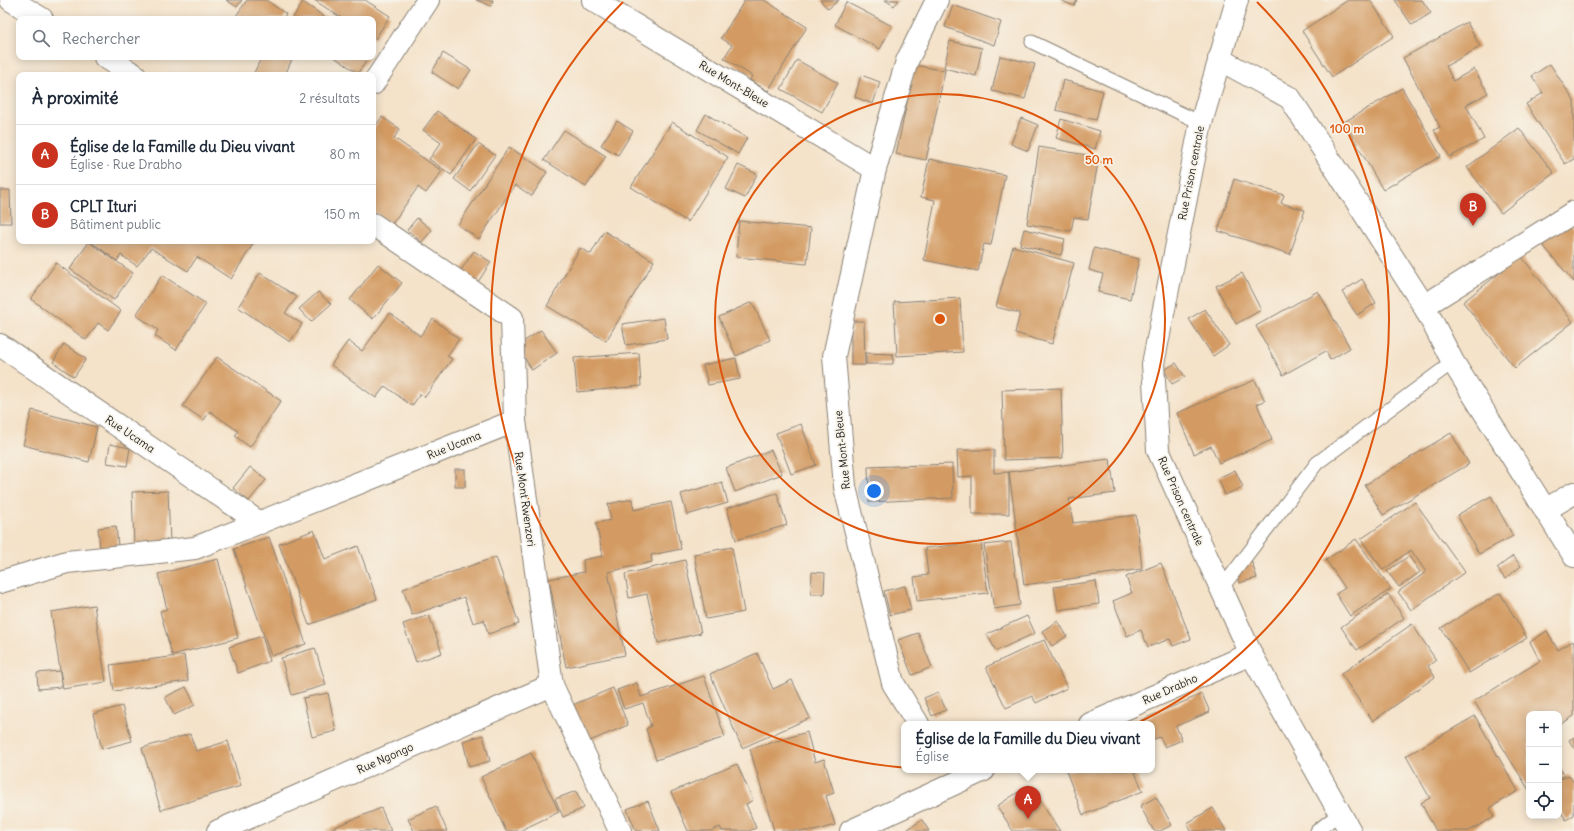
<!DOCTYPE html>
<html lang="fr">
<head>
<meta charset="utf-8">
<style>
	:root { --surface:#fff; --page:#f2f2f3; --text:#1f2937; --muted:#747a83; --line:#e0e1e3; --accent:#c8321e }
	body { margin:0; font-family:Delius,sans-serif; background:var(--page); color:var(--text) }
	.controls { position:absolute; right:12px; bottom:12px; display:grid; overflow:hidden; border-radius:8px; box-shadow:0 2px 10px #0003 }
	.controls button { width:36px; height:36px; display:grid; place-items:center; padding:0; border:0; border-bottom:1px solid var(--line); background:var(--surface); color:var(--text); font:20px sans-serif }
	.you { position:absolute; left:874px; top:491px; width:14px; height:14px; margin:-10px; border:3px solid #fff; border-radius:50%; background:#1a73e8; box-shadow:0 0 0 6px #1a73e833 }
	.badge { display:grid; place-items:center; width:26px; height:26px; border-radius:50%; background:var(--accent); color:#fff; font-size:13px; font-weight:700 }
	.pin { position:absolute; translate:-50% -33px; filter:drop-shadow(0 1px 2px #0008) }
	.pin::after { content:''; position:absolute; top:21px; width:14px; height:12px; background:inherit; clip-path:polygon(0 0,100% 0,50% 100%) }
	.popup { position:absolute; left:901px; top:721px; width:254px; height:52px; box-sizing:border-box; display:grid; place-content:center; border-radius:8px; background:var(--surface); filter:drop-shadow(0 1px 3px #0005); font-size:13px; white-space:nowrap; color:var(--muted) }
	.popup b { font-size:15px; color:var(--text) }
	.popup::after { content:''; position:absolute; left:50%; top:100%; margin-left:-8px; border:8px solid transparent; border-top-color:var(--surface) }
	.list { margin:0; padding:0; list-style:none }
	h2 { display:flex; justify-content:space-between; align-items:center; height:52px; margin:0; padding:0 16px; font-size:17px }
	h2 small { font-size:13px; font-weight:400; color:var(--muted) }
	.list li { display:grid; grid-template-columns:26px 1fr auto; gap:12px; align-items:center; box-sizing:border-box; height:60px; padding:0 16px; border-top:1px solid var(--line) }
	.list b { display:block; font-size:15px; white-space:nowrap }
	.list p { margin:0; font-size:13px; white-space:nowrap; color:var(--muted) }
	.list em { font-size:13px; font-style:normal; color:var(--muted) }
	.icon { flex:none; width:22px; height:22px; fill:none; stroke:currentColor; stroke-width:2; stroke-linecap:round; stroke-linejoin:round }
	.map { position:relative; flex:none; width:1574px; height:831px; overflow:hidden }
	.search { position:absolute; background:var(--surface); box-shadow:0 2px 10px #0003; left:16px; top:16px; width:360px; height:44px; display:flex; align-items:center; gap:10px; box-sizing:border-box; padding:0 14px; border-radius:8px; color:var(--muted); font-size:15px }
	.panel { position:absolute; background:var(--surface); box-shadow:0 2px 10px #0003; left:16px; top:72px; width:360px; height:172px; border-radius:8px }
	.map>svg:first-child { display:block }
	.building { fill:#d39b64 }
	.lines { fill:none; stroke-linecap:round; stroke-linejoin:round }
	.service-casing { stroke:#887f72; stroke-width:15 }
	.minor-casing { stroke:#887f72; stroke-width:24 }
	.tertiary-casing { stroke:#887f72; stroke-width:24 }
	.service { stroke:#fff; stroke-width:13 }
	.minor { stroke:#fff; stroke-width:22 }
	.tertiary { stroke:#fff; stroke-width:22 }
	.ring { fill:none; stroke:#de560d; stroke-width:2 }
	.labels { text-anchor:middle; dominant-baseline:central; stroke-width:3.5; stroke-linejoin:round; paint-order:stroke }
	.street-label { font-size:11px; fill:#1c1c1c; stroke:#f7f3e8 }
	.centre { fill:#de560d; stroke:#f7f3e8; stroke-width:2 }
	.ring-label { font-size:12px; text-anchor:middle; font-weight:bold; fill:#de560d; stroke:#f7f3e8; stroke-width:3.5; stroke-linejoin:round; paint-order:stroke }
</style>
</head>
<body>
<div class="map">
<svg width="1574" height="831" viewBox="0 0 1574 831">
	<rect width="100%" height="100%" fill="#f7f3e8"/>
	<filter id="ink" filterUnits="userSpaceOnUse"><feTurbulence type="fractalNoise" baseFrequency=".025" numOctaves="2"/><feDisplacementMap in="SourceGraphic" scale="8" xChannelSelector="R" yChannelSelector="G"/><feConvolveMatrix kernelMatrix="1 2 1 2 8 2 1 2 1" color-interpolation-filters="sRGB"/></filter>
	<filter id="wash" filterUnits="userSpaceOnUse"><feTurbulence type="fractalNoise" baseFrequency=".012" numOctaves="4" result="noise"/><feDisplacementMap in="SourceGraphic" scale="16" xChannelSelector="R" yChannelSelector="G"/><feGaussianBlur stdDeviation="0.9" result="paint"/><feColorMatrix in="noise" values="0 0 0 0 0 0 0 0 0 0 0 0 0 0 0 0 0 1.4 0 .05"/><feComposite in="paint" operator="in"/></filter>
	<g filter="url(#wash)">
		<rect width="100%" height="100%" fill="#f4e2c9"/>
		<g id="blocks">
			<g class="building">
				<polygon points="226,0 242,0 237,7"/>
				<polygon points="247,0 266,0 286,14 283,19 234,19"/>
				<polygon points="314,0 365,0 390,16 375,39 373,38 373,19 343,19"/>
				<polygon points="476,0 493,0 491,6"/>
				<polygon points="745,0 764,0 807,27 768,91 750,80 752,76 724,58 732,45 721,38"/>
				<polygon points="820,0 839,0 828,9"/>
				<polygon points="885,0 899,0 894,6"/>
				<polygon points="1060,0 1077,0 1074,6"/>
				<polygon points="1348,0 1370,0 1394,36 1332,77 1302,31"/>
				<polygon points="1395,0 1422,0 1431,13 1412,25"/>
				<polygon points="303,2 327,19 292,19"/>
				<polygon points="846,2 892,26 880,49 835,25"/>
				<polygon points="953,5 1001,22 994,45 945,27"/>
				<polygon points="1467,22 1480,47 1446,66 1453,81 1474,69 1488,93 1466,105 1484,139 1450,157 1434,130 1440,127 1403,58"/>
				<polygon points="950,41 982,48 976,76 944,68"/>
				<polygon points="443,53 471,70 458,89 432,72"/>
				<polygon points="1000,56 1035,64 1025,99 992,91"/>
				<polygon points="267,57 293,57 285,75 253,75 261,58 266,60"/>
				<polygon points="334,57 369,57 358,73"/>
				<polygon points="797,60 838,83 822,112 781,89"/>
				<polygon points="1550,64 1574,101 1574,159 1565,164 1526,104 1543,93 1532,76"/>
				<polygon points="915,65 945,71 926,160 896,154"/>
				<polygon points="861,75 880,82 873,104 855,97"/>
				<polygon points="1063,80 1103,91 1096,120 1056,110"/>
				<polygon points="1402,88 1441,156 1383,190 1344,122"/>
				<polygon points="437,111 476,139 451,175 429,159 441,143 423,130"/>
				<polygon points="706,114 747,138 738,154 697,130"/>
				<polygon points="382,117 400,129 394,138 442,171 426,193 418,187 392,224 373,211 373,129"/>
				<polygon points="1021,118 1038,125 1028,151 1011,144"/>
				<polygon points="1061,119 1100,131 1095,149 1056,138"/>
				<polygon points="617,121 633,131 618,155 601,145"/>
				<polygon points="672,122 728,157 688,222 631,187"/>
				<polygon points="1519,128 1554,173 1501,213 1467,167"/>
				<polygon points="564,130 606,156 586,187 544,160"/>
				<polygon points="478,144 495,155 470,191 454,179"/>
				<polygon points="509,147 547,172 532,196 515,185 479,239 458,225"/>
				<polygon points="1039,147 1099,157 1088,219 1074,217 1071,231 1027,224"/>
				<polygon points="929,159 1005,175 991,245 984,244 978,271 924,260 935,200 921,197"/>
				<polygon points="738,165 757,174 745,198 726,189"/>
				<polygon points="1234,179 1284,195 1281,203 1305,210 1290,254 1218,231"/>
				<polygon points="0,190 10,190 11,223 0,223"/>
				<polygon points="417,218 432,230 422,242 407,230"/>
				<polygon points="1568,220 1574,228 1574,282 1541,243"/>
				<polygon points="739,221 811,228 807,264 736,257"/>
				<polygon points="1024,229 1065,239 1061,255 1020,245"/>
				<polygon points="604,231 654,261 606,341 547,306 580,248 591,254"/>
				<polygon points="90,241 255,241 231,279 197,257 188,271 151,248 137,266 121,255 117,261"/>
				<polygon points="89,242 133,273 114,300 70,269"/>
				<polygon points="1013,246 1074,263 1052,344 1015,333 1020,313 996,307"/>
				<polygon points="1094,248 1139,259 1130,299 1098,292 1103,274 1089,270"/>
				<polygon points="474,251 491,262 476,285 459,273"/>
				<polygon points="1521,256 1573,322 1515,368 1463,302"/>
				<polygon points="56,263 121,311 108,330 98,323 86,340 31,299"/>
				<polygon points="378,264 402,283 373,319 350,300"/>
				<polygon points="260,273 297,297 285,313 302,324 290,342 238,307"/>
				<polygon points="1242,273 1261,310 1236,324 1216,286"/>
				<polygon points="162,275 206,304 176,350 155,336 158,330 136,315"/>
				<polygon points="1362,279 1376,303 1357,315 1342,292"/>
				<polygon points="1318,291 1350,348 1330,360 1326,351 1283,375 1256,326"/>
				<polygon points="318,292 331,304 311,322 299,309"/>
				<polygon points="960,298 963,352 897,356 894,302"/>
				<polygon points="752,302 770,340 736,356 719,317"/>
				<polygon points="1205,309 1229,345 1213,356 1189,319"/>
				<polygon points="390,313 420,336 433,319 459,339 447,356 452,359 425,397 420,394 412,406 385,386 376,398 331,365 348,341 362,351"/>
				<polygon points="664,318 667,339 626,345 622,324"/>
				<polygon points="851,321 864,321 865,365 851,365"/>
				<polygon points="541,330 557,353 532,370 517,346"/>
				<polygon points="64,344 86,359 74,377 53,362"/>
				<polygon points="639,353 641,386 577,392 574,358"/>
				<polygon points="866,353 893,354 893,364 866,364"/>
				<polygon points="217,357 281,401 250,447 235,436 238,431 210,411 204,420 183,406"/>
				<polygon points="736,358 740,379 708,385 703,365"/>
				<polygon points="1176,363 1185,377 1172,384 1164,370"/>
				<polygon points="1255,380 1265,401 1257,404 1272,440 1219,463 1211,446 1194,454 1177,413"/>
				<polygon points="1061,388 1063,458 1004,460 1002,390"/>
				<polygon points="32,410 97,427 89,462 23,445"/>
				<polygon points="801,424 816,465 791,474 776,433"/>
				<polygon points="1451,433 1469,464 1383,515 1365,485"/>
				<polygon points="110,444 130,448 127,466 107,463"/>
				<polygon points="771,450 782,474 735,492 726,468"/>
				<polygon points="957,450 994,450 994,473 1009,472 1009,514 972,514 972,476 958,477"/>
				<polygon points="1110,459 1115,493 1069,499 1073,523 1136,515 1142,569 1024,585 1009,472"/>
				<polygon points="952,464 953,498 869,502 868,467"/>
				<polygon points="250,467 266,480 249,501 233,488"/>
				<rect x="455" y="469" width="10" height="18"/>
				<polygon points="1235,470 1243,487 1225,495 1218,478"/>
				<polygon points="722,482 728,503 687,515 681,494"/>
				<polygon points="168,491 170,543 134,544 132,492"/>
				<polygon points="777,493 787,525 736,540 727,508"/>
				<polygon points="1491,496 1513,536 1479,554 1457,515"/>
				<polygon points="632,499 634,510 671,502 681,549 651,555 652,562 608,572 625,655 566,667 549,579 584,572 583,560 603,556 596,523 611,520 608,504"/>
				<polygon points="1415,502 1465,572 1411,610 1398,592 1426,572 1411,550 1383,570 1361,539"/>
				<polygon points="116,526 118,546 100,548 98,528"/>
				<polygon points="314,530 325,559 358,546 377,599 309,625 279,544"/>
				<polygon points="269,537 306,644 271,656 234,549"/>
				<polygon points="1356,539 1391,589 1350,616 1336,594 1345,588 1326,560"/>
				<polygon points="981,542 988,593 917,601 914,577 928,575 925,548"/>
				<polygon points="1011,542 1020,605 994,609 984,545"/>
				<polygon points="732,547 744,612 706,619 694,554"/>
				<polygon points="1409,556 1420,572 1399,587 1387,571"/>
				<polygon points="1513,556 1521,566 1505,579 1497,568"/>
				<polygon points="496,557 519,624 488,634 484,620 473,623 464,597 412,615 403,589"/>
				<polygon points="1250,557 1257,578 1239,583 1233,562"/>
				<polygon points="218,559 238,638 172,655 160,611 167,609 158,574"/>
				<polygon points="685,560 701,633 658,643 647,594 629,598 625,574"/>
				<polygon points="1161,563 1191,639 1173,646 1170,639 1148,647 1141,630 1127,636 1113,601 1132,593 1126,577"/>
				<polygon points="812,572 825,573 824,594 811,594"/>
				<polygon points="1096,581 1099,604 1058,610 1054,587"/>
				<polygon points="905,586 911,610 890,615 884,591"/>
				<polygon points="1500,593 1527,638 1469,673 1441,628"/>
				<polygon points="1388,594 1404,618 1357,650 1341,627"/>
				<polygon points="94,605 106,682 63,689 51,612"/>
				<polygon points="429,615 442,653 416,662 403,624"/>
				<polygon points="1027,616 1035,633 996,651 987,634"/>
				<polygon points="1058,621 1067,636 1052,646 1042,631"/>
				<polygon points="1412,624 1436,660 1428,666 1435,677 1373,721 1341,674"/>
				<polygon points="1547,631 1558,650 1573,641 1574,644 1574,716 1559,725 1559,714 1529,714 1529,790 1474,701 1540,661 1530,642"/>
				<polygon points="918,633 932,667 912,675 898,640"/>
				<polygon points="262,636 270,661 238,673 229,647"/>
				<polygon points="1044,640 1067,688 1036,703 1032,696 1006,708 986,667"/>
				<polygon points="315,648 326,685 292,695 281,658"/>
				<polygon points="757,653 773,689 792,680 810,718 742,748 710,674"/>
				<polygon points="184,655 188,681 114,691 110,665"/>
				<polygon points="60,671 61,687 38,689 37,673"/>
				<polygon points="704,676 725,737 656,760 646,729 651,726 643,703 624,709 617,690 637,683 641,697"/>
				<polygon points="186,687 195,705 174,715 165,697"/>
				<polygon points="613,688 628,725 585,743 570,706"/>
				<polygon points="938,692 946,710 932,716 924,698"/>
				<polygon points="328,693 336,731 312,737 303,698"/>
				<polygon points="1202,694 1210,712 1176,726 1182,740 1165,747 1160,737 1152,740 1152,724 1143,724 1141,720"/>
				<polygon points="122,706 132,741 102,749 93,714"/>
				<polygon points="1475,716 1518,791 1490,808 1494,817 1469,831 1436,831 1421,803 1430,798 1406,756"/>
				<polygon points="807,732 815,762 824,759 834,793 826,796 835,825 814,831 774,831 750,749"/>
				<polygon points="190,734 196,751 228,741 241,786 161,810 142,748"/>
				<polygon points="483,735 490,761 469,767 463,741"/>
				<polygon points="1574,737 1574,749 1569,740"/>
				<polygon points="531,753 559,812 519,831 506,831 481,777"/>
				<polygon points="737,764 753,800 746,804 756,828 749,831 722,831 720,827 711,831 688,831 671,792"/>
				<polygon points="1559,767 1564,775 1559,778"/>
				<polygon points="1068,770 1134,770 1143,791 1083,815 1066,771"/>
				<polygon points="1569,775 1574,783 1574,815 1566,820 1559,808 1559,780"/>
				<polygon points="1029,785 1060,831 1013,831 997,806"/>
				<polygon points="576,791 584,808 563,817 555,799"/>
				<polygon points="1156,797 1172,825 1160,831 1154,831 1140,806"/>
				<polygon points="648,801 660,831 636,831 627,809"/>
				<polygon points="436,806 447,831 414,831 408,819"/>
				<polygon points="381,808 391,831 325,831"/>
				<polygon points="1213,808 1226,831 1191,831 1187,823"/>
				<polygon points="922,820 929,831 905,831"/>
			</g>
		</g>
	</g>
	<g filter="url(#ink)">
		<use href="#blocks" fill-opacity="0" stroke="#887f72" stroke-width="1"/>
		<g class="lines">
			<g class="service-casing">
				<g id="service">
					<polyline points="1032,42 1201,123"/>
					<polyline points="1221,589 1317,463 1453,362"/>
					<polyline points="1317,831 1340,813"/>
				</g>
			</g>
			<g class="minor-casing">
				<g id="minor">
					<polyline points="11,0 42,19"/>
					<polyline points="593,0 875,169 834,356 845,487 893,683 918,724"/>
					<polyline points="105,57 135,75"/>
					<polyline points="1219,59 1290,98 1424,306 1453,362 1574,556"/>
					<polyline points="373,84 428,0"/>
					<polyline points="875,169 907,61 937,0"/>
					<polyline points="373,224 512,318 515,421 552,685 620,831"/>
					<polyline points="1424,306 1574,212"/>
					<polyline points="0,345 260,523"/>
					<polyline points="1545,510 1574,493"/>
					<polyline points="0,582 67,562 195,548 515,421"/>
					<polyline points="1090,724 1251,654"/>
					<polyline points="218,831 552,685"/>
					<polyline points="851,831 984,770"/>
				</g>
			</g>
			<g class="tertiary-casing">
				<polyline id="tertiary" points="1237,0 1201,123 1153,364 1158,450 1251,654 1350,831"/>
			</g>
			<use href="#service" class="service"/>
			<use href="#minor" class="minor"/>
			<use href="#tertiary" class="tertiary"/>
		</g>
	</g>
	<g class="ring">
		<circle cx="940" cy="319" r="225"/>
		<path d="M1257 2A449 449 0 1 1 623 2"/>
	</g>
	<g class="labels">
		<g class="street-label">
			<text transform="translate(734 84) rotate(31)">Rue Mont-Bleue</text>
			<text transform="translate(1191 173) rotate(-79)">Rue Prison centrale</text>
			<text transform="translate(130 434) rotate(34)">Rue Ucama</text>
			<text transform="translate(454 445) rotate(-22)">Rue Ucama</text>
			<text transform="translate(842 450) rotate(-96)">Rue Mont-Bleue</text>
			<text transform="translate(525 499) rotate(82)">Rue Mont Rwenzori</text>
			<text transform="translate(1181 501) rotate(66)">Rue Prison centrale</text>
			<text transform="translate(1170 689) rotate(-24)">Rue Drabho</text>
			<text transform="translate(385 758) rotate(-24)">Rue Ngongo</text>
		</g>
	</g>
	<circle cx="940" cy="319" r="6" class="centre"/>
	<g class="ring-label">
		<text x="1347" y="133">100 m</text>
		<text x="1099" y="164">50 m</text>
	</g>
</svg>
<div class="controls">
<button>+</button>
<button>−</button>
<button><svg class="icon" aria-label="locate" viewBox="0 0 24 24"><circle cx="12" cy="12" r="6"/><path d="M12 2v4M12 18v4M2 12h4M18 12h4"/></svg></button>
</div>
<div class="you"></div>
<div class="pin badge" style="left:1028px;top:819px">A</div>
<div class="popup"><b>Église de la Famille du Dieu vivant</b>Église</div>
<div class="pin badge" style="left:1473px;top:226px">B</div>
<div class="search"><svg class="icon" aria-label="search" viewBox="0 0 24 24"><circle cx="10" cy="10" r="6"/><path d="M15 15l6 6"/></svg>Rechercher</div>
<section class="panel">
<h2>À proximité<small>2 résultats</small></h2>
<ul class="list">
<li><span class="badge">A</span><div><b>Église de la Famille du Dieu vivant</b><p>Église · Rue Drabho</p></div><em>80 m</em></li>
<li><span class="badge">B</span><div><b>CPLT Ituri</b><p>Bâtiment public</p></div><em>150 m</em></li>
</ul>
</section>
</div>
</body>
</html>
